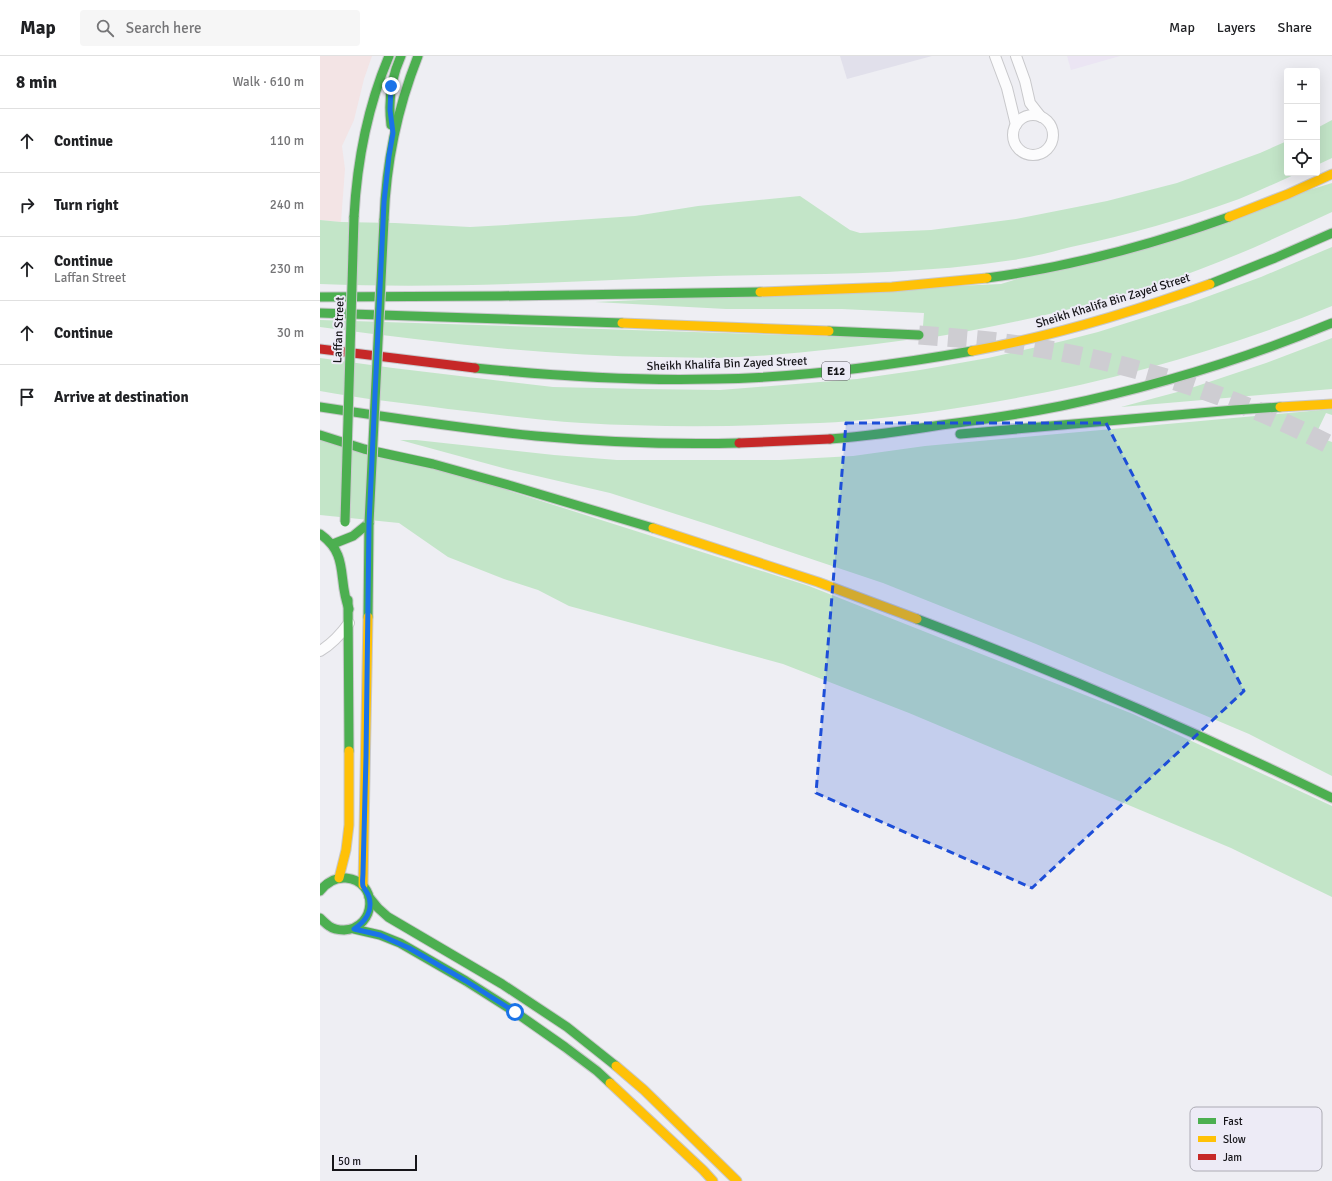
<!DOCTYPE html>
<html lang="en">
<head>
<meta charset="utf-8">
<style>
	:root { --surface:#fff; --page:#f6f6f6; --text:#202124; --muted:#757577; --line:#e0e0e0 }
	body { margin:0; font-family:Signika,sans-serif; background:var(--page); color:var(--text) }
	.controls { position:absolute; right:12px; top:12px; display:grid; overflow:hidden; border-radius:4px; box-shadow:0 4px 16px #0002 }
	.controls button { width:36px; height:36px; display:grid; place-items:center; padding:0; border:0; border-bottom:1px solid var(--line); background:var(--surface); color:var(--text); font:20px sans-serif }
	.scale { position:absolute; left:12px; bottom:10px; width:85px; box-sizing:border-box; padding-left:4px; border:2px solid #161519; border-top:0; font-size:11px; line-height:14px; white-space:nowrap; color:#161519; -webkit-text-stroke:3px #edebf6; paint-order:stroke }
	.stop { position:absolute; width:12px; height:12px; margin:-9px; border:3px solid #1a73e8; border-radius:50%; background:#fff }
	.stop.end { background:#1a73e8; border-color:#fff; box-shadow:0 1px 4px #0008 }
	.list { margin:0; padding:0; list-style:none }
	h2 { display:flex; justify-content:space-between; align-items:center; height:52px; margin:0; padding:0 16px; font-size:17px }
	h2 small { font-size:13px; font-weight:400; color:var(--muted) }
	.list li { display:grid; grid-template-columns:26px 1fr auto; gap:12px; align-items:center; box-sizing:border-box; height:64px; padding:0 16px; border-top:1px solid var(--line) }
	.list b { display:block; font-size:15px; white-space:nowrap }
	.list p { margin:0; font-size:13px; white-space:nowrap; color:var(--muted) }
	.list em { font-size:13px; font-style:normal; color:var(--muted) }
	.icon { flex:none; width:22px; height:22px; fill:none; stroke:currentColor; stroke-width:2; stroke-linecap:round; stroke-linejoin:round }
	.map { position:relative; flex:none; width:1012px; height:1125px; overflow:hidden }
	header { display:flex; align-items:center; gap:24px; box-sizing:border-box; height:56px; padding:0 20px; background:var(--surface); border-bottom:1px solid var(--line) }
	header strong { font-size:19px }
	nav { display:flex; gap:22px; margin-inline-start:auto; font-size:14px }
	.search { width:280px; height:36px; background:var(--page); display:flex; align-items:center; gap:10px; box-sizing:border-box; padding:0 14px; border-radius:4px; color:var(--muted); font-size:15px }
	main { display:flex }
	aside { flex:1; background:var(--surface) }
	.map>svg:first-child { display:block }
	.commercial { fill:#ebe5f3 }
	.built { fill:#e1e0eb }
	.education { fill:#f3e4e5 }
	.green { fill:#c3e5c8 }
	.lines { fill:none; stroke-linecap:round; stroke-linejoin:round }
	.highway-tunnel { stroke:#cecdd2; stroke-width:19; stroke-dasharray:19 10; stroke-linecap:butt }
	.street-casing { stroke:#c8c8cb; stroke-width:12 }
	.fast-casing { stroke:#c8c8cb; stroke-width:11 }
	.slow-casing { stroke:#c8c8cb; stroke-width:11 }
	.jam-casing { stroke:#c8c8cb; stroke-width:11 }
	.street { stroke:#fcfcfd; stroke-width:10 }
	.fast { stroke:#4caf50; stroke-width:9 }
	.slow { stroke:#ffc107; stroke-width:9 }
	.jam { stroke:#c62828; stroke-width:9 }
	.fast-bridge-casing { stroke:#c8c8cb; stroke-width:11; stroke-linecap:butt }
	.fast-bridge { stroke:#4caf50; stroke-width:9 }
	.route { stroke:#1a73e8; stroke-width:5 }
	.marked { fill:#1d4ed8; fill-opacity:0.2; stroke:#1d4ed8; stroke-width:3; stroke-dasharray:8 5; stroke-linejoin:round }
	.labels { text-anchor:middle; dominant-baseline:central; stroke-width:4; stroke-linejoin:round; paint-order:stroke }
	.shield { fill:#edebf6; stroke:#56555b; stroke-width:1 }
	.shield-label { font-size:11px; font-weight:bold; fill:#161519 }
	.street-label { font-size:12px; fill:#161519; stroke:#edebf6 }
	.key { fill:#edebf6; stroke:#acabb4; stroke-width:1 }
	.key-label { font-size:11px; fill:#161519 }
</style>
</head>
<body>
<header>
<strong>Map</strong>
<div class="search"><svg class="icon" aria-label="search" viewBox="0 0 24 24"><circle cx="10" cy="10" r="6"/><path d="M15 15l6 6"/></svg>Search here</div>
<nav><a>Map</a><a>Layers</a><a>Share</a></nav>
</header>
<main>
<aside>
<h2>8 min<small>Walk · 610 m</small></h2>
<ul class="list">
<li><svg class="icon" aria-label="ahead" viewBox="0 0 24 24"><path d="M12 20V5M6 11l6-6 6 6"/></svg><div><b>Continue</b></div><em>110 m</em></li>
<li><svg class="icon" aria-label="right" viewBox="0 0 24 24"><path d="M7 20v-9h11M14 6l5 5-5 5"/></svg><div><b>Turn right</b></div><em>240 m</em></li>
<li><svg class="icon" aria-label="ahead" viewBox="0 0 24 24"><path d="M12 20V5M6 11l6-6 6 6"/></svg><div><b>Continue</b><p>Laffan Street</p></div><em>230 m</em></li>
<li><svg class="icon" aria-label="ahead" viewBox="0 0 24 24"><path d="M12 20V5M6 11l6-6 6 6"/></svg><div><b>Continue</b></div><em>30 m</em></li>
<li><svg class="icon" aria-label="arrive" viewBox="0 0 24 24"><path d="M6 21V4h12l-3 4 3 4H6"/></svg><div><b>Arrive at destination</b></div></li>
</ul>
</aside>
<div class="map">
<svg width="1012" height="1125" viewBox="0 0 1012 1125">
	<rect width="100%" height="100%" fill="#eeeef3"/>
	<polygon class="commercial" points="747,0 800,0 751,14"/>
	<polygon class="built" points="520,0 612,0 527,23"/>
	<polygon class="education" points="0,0 52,0 44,23 34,64 22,90 25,113 21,166 0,164"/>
	<g class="green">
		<polygon points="1012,64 1012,102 997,109 997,72"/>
		<path d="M967 85V117H978C958 126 939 135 919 143 864 163 808 179 751 191 732 196 712 201 693 204 584 221 474 217 364 221 243 226 121 233 0 228V164L21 166 75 167 150 171 186 169 315 160 378 150 480 140 530 174 540 177 611 174 696 163 787 145 857 127 940 97Z"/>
		<path d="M1012 127V156C956 182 900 208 841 227 763 252 683 270 602 283L604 257 522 253H406L275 246 681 228Z"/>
		<path d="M1012 191V250C859 312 696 350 531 365 510 367 489 367 469 368 400 371 331 371 262 367 217 364 173 358 128 353 85 347 42 343 0 335V302L73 312 233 331 323 333 400 334 537 323 600 314 668 302 743 285 778 276 870 247 941 221Z"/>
		<path d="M0 264 594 283C528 292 462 300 395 302 377 302 359 301 340 301 226 300 113 286 0 271Z"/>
		<polygon points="1012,282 1012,333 801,351 865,334 946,307"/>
		<polygon points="1012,353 1012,359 1006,357 995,380 1012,386 1012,720 929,678 716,588 563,527 390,469 290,437 183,412 80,384 96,384 234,399 297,404 459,404 533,400 605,390"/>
		<polygon points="0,382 111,410 489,530 813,658 1012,750 1012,841 911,792 589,657 463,608 249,550 218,534 184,523 128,501 79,467 0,459"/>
	</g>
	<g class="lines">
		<path class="highway-tunnel" d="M599 279C635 282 670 284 705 290 811 306 917 340 1012 390"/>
		<g class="street-casing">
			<g id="street">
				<polyline points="675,0 687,32 696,69"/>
				<polyline points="696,0 705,25 710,47 721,61"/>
				<circle cx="713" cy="79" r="20"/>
				<path d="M0 595C12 588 21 578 29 567"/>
			</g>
		</g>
		<g class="fast-casing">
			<g id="fast">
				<path d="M71 69C68 45 71 22 81 0"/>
				<path d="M34 161C37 105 47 52 69 0"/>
				<path d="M64 164C66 107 77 53 98 0"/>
				<path d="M667 222C750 211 831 189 909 161"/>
				<polyline points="890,228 955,202 1012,177"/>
				<polyline points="0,241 181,240 440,236"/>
				<polyline points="0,257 302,267"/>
				<polyline points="509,275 599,279"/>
				<path d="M155 312C234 320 314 325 394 323 481 322 567 310 652 295"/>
				<path d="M0 351C72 362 144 373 216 380 283 386 351 389 419 387"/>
				<polyline points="640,378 914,354 960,351"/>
				<polyline points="0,379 44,393 113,408 192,430 333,472"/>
				<path d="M510 383C548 380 584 375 621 369 661 364 701 358 741 350 833 331 925 303 1012 267"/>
				<path d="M0 478C30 499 17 523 29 553"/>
				<polyline points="13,488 33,480 49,467"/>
				<polyline points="28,544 29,695"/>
				<polyline points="48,561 49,467"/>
				<path d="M597 563C738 616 876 676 1012 742"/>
				<path d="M0 835C7 826 15 821 26 822 59 825 57 872 24 874 19 874 13 873 9 870 6 868 3 865 0 862"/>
				<polyline points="49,841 58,852 68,861 182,928 247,971 296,1010"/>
				<polyline points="34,873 60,879 80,887 146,925 195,956 245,991 277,1015 290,1027"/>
			</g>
		</g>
		<g class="slow-casing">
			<g id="slow">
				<polyline points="909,161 968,138 1012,118"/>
				<polyline points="440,236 572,231 667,222"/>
				<polyline points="302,267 509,275"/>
				<path d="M652 295C733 280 813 256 890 228"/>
				<polyline points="960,351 1012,348"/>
				<polyline points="333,472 498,526 597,563"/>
				<polyline points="19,822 26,794 29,769 29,695"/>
				<polyline points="43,829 48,561"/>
				<polyline points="296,1010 324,1034 417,1125"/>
				<polyline points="290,1027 383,1114 393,1125"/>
			</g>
		</g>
		<g class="jam-casing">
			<g id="jam">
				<polyline points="0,293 155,312"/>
				<polyline points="419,387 510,383"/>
			</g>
		</g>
		<use href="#street" class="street"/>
		<use href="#fast" class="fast"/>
		<use href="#slow" class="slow"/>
		<use href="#jam" class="jam"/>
		<g class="fast-bridge-casing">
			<g id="fast-bridge">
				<polyline points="25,466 34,161"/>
				<polyline points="49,467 64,164"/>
			</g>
		</g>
		<use href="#fast-bridge" class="fast-bridge"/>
	</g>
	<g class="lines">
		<path class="route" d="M71 30 70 54 73 77 69 100 64 146 49 468 46 701 43 817C43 821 42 827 43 830 45 834 48 837 49 841 53 855 45 866 34 873L60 879 89 892 146 925 195 956"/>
	</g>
	<path class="marked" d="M526 367H786L924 635 712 832 496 737Z"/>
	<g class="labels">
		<rect class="shield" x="502" y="306" width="28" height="18" rx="3"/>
		<g class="shield-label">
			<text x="516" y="315">E12</text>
		</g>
		<g class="street-label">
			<text transform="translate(793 245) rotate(-17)">Sheikh Khalifa Bin Zayed Street</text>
			<text transform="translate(19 274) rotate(-88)">Laffan Street</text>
			<text transform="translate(407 308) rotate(-2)">Sheikh Khalifa Bin Zayed Street</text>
		</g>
	</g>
	<rect x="870" y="1051" width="132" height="64" rx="6" class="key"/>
	<rect x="878" y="1062" width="18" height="6" fill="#4caf50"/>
	<rect x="878" y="1080" width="18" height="6" fill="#ffc107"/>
	<rect x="878" y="1098" width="18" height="6" fill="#c62828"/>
	<g class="key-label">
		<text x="903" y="1069">Fast</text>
		<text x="903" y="1087">Slow</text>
		<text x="903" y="1105">Jam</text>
	</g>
</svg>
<div class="controls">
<button>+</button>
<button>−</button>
<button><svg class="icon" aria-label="locate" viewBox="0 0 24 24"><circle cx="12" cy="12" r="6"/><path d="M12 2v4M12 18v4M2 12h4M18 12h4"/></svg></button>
</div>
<div class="scale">50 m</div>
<div class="stop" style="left:195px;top:956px"></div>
<div class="stop end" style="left:71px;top:30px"></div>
</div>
</main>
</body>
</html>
